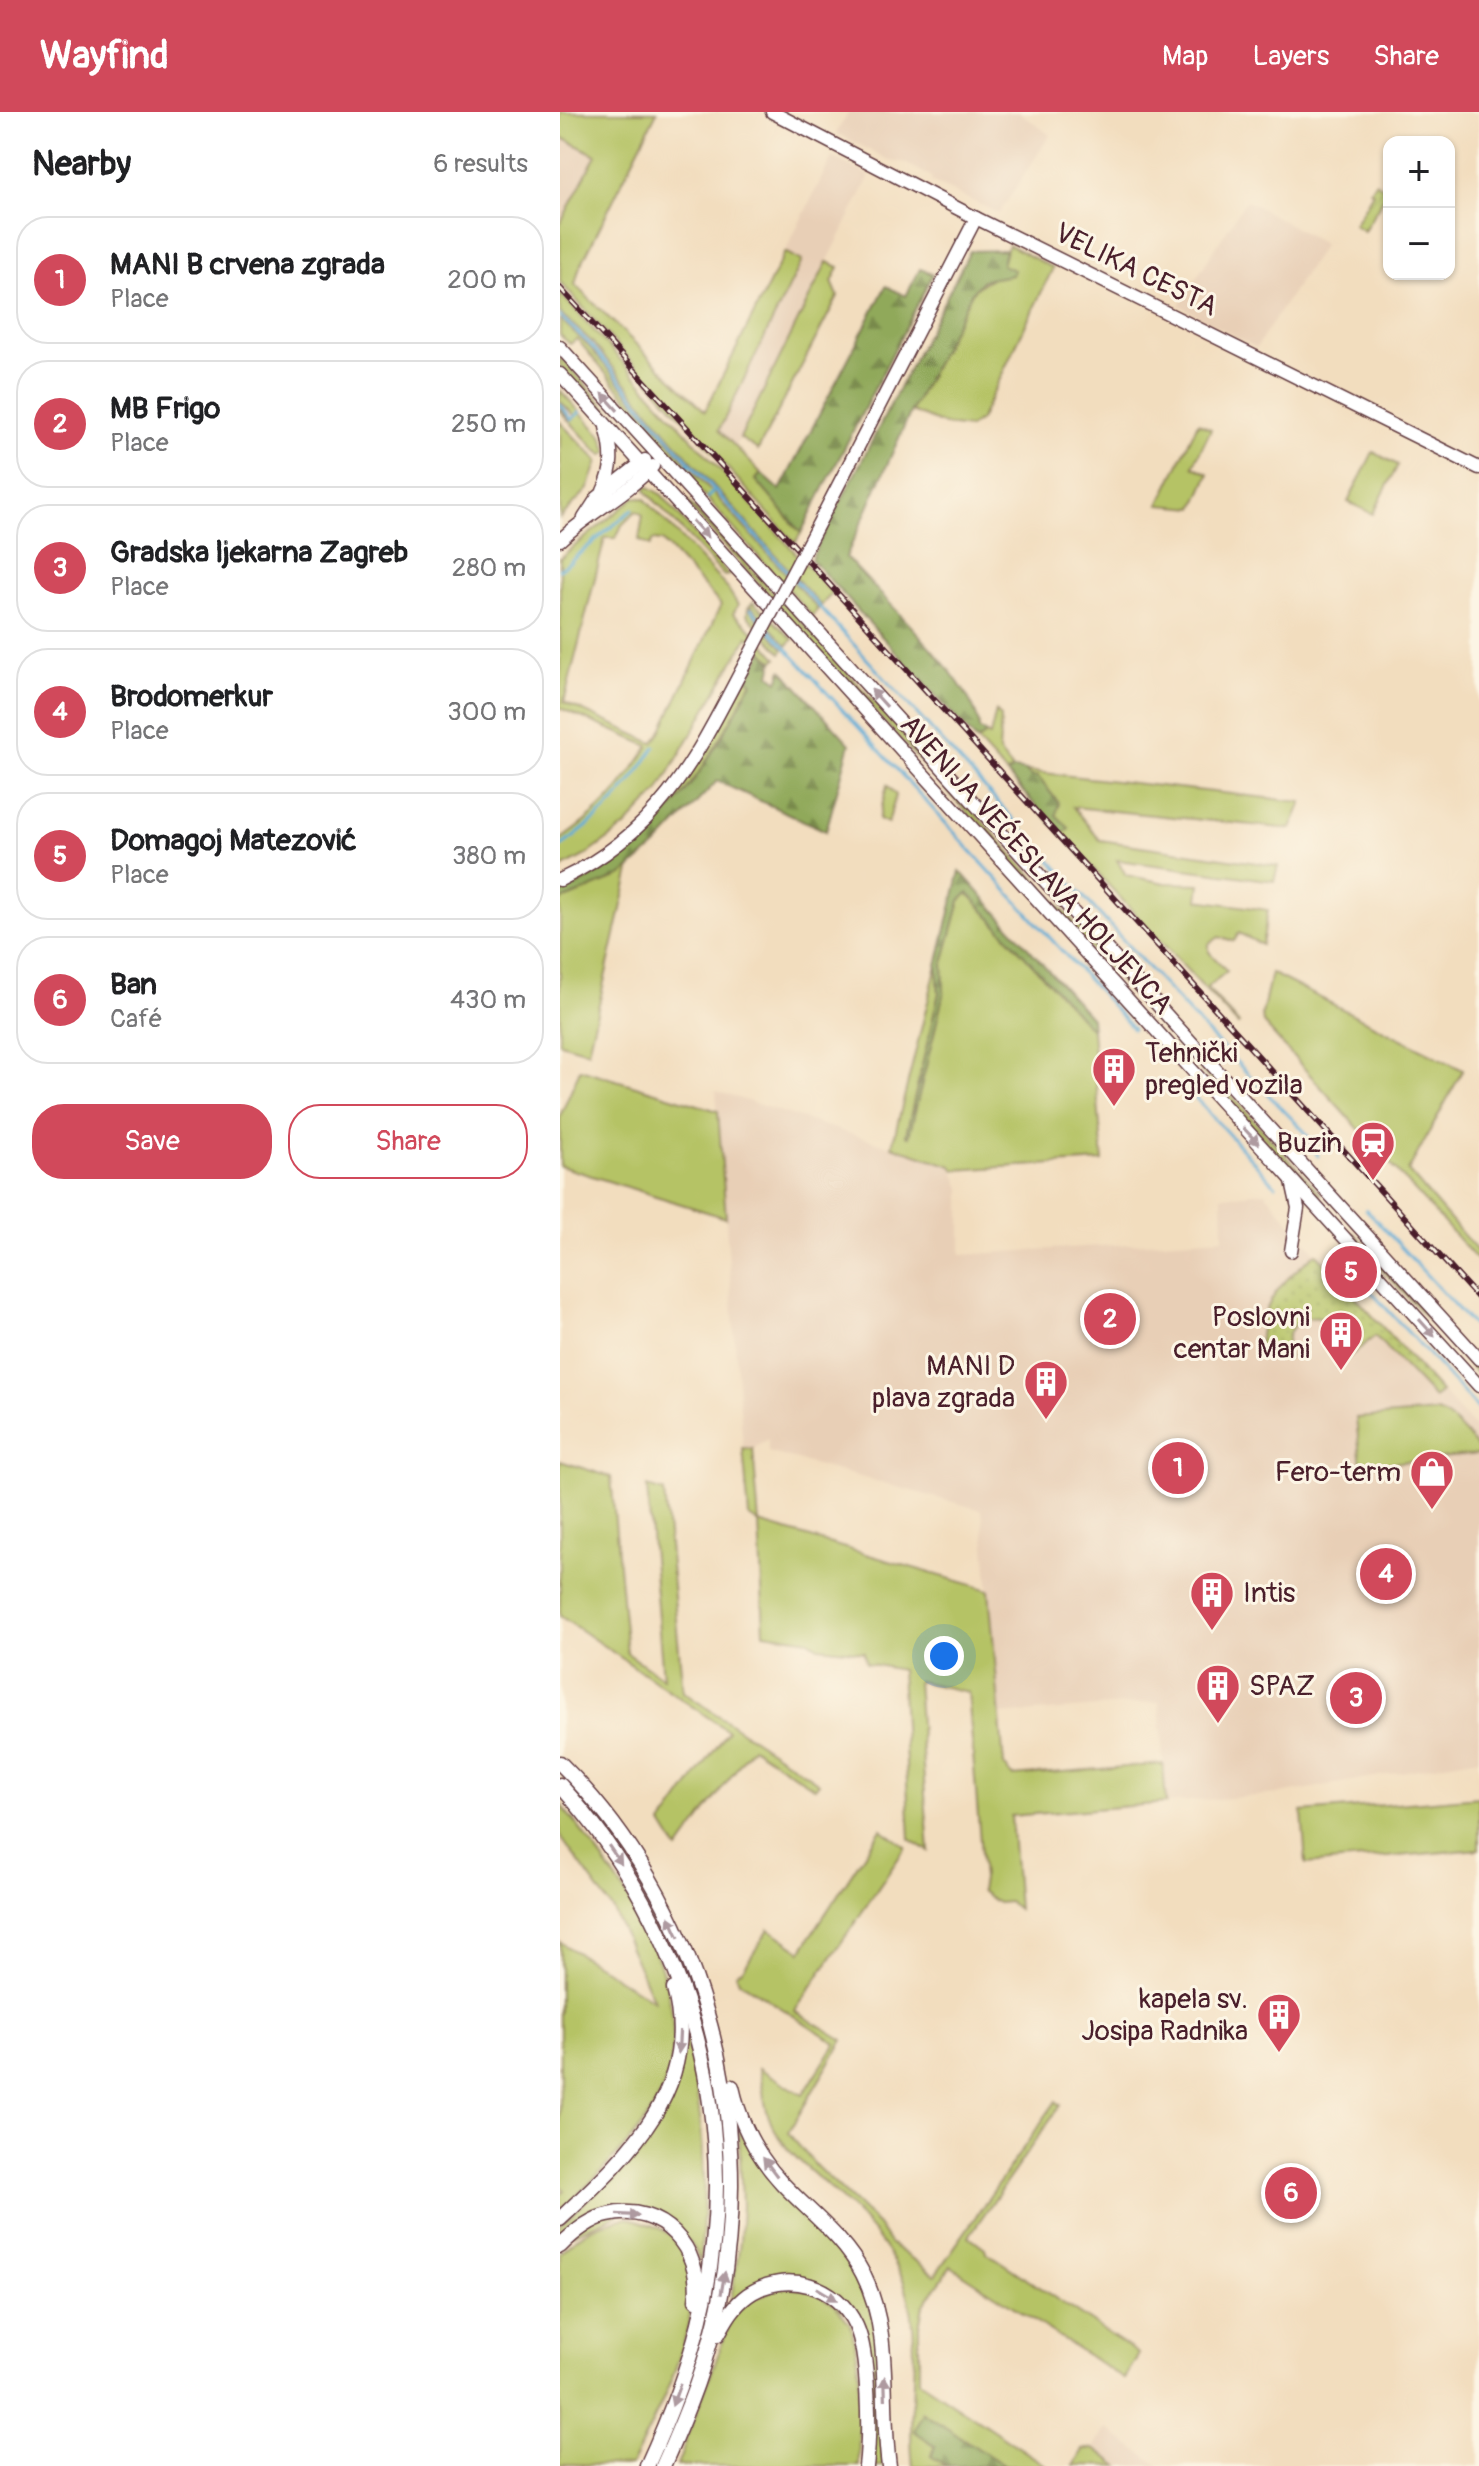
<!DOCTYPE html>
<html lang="en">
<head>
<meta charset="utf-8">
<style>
	:root { --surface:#fff; --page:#f2f2f2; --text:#202124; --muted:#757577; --line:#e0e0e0; --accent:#d1495b }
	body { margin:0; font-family:Pangolin,sans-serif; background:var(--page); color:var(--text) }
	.controls { position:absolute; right:24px; top:24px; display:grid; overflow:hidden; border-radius:16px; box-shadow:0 2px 6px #0004 }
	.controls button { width:72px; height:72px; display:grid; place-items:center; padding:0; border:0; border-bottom:2px solid var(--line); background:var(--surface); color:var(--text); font:40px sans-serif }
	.you { position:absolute; left:384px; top:1544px; width:28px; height:28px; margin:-20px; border:6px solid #fff; border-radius:50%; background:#1a73e8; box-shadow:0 0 0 12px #1a73e833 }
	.badge { display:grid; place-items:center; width:52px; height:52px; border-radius:50%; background:var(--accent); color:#fff; font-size:26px; font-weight:700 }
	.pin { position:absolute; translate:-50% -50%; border:4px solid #fff; box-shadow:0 2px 8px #0006 }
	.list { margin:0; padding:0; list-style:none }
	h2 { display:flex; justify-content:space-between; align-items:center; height:104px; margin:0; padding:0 32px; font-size:34px }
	h2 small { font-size:26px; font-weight:400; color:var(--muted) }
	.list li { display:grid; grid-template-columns:52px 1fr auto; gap:24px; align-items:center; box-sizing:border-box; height:128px; margin:0 16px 16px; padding:0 16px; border:2px solid var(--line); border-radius:32px }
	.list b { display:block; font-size:30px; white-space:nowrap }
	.list p { margin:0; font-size:26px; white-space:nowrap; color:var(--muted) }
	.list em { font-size:26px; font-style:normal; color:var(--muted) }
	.actions { display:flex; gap:16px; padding:24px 32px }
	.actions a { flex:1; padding:18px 0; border:2px solid var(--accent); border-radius:32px; text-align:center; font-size:28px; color:var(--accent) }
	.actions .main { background:var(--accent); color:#fff }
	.map { position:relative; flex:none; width:919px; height:2354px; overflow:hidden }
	header { display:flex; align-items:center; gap:48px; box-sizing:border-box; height:112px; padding:0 40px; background:var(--accent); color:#fff }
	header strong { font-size:38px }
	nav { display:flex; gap:44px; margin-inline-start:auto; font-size:28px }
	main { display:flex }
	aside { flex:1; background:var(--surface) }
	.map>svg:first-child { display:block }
	.built { fill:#e8cfb6 }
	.grass { fill:#b5c365; stroke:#807148; stroke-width:2; fill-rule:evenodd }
	.forest { fill:url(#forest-firs); stroke:#6d6442; stroke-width:2 }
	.park { fill:url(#park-dots); stroke:#807148; stroke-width:2 }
	.garden { fill:url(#garden-furrows); stroke:#807148; stroke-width:2 }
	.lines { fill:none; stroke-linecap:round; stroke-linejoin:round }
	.stream { stroke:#5aa9d4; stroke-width:3 }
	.major-casing { stroke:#633c41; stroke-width:15 }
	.highway-casing { stroke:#633c41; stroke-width:17 }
	.major { stroke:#fff; stroke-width:12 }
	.highway { stroke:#fff; stroke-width:14 }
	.rail-casing { stroke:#4a1f2b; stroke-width:6 }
	.rail { stroke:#fcf5e5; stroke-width:3; stroke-dasharray:9; stroke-linecap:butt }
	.major-bridge-casing { stroke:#633c41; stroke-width:15; stroke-linecap:butt }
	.major-bridge { stroke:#fff; stroke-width:12 }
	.oneway { fill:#ae9aa0 }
	.labels { text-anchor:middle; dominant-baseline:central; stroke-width:6; stroke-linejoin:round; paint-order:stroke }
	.street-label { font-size:28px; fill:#4a1f2b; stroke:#fcf5e5 }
	.poi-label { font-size:28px; fill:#4a1f2b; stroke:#fcf5e5; text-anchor:end }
</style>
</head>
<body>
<header>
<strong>Wayfind</strong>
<nav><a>Map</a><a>Layers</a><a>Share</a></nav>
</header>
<main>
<aside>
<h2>Nearby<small>6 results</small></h2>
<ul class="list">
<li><span class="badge">1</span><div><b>MANI B crvena zgrada</b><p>Place</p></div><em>200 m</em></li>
<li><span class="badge">2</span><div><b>MB Frigo</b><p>Place</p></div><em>250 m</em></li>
<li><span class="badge">3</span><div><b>Gradska ljekarna Zagreb</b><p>Place</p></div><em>280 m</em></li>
<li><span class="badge">4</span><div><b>Brodomerkur</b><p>Place</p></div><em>300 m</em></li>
<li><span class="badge">5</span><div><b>Domagoj Matezović</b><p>Place</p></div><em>380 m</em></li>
<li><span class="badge">6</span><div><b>Ban</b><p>Café</p></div><em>430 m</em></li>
</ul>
<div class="actions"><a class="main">Save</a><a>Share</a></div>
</aside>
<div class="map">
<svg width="919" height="2354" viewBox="0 0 919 2354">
	<defs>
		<pattern id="forest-firs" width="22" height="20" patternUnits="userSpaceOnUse" patternTransform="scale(2)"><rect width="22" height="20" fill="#90a95a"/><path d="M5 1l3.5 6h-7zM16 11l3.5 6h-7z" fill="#78894b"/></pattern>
		<pattern id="park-dots" width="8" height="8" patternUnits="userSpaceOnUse" patternTransform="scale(2)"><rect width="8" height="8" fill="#b5c365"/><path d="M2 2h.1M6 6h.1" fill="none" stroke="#9da758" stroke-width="1.8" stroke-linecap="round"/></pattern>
		<pattern id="garden-furrows" width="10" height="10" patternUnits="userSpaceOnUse" patternTransform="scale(2)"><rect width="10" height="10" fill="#b5c365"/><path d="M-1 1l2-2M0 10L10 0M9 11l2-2" fill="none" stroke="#9da758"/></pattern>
	</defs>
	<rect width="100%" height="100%" fill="#fcf5e5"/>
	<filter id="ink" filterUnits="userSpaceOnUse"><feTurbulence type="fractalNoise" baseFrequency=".0125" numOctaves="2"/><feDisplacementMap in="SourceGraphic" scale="16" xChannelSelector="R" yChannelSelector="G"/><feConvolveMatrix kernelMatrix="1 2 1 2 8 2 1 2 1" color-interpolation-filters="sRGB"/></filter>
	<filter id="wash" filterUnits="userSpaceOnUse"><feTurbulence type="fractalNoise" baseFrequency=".006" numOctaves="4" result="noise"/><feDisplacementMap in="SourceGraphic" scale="32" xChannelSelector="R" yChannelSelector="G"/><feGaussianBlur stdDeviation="1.8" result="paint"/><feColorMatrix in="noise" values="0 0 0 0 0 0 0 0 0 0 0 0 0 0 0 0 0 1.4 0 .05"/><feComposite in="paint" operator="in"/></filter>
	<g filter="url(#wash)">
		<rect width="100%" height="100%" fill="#f2ddbe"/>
		<g class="built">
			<polygon points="289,0 459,0 490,23 439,102 371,69 372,65 343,50 333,50 276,21"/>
			<polygon points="0,25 36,42 0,112"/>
			<polygon points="272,45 310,64 175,335 159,319 242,150 225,140"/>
			<polygon points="686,88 764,132 696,236 619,193"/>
			<polygon points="156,979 392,1054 401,1076 401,1143 663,1126 662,1084 705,1080 756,1141 919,1320 919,1646 720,1682 606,1691 599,1590 439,1603 422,1398 208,1340 208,1327 193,1337 183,1336"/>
			<polygon points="546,2316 600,2354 559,2354 534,2336"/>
		</g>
		<g class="grass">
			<polygon points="0,0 97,0 19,157 15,173 145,299 225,140 242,149 159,318 201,361 196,368 241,421 235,431 0,170 0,112 36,43 0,25"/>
			<path d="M449 133 493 156 420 308 409 316 385 313 351 299 412 180C420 171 426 170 434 164 444 156 443 142 449 133Z"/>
			<polygon points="267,150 279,155 272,170 278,184 198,338 180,326"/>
			<polygon points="0,181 272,481 261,494 112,327 32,230 0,201"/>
			<polygon points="0,207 28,233 128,353 258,497 252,504 149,389 148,385 146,386 124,362 123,357 121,358 90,326 95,320 17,227 10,232 0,223"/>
			<polygon points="0,245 74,326 70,330 0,253"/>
			<polygon points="0,278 42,324 48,340 43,343 36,338 0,299 0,295 11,309 14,307 15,304 0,289"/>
			<polygon points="0,310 38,349 28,377 0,406"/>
			<polygon points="638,311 651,317 633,354 649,362 634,396 599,393"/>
			<polygon points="813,340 838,353 813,402 788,390"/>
			<polygon points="102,365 105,365 244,513 761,1082 756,1085"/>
			<polygon points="86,373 102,383 169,463 164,464 86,379"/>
			<path d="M75 385 85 387 168 477 178 493 173 502 187 513 217 546 213 550 188 524 98 680 65 715 28 742 0 757V728C43 698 60 678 89 634L0 596V446ZM76 399 83 403 79 428 90 434 93 428 102 429 161 493 100 622 93 631 4 590 45 426H56L62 413Z"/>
			<polygon points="193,490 233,527 227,534 192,495 189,497 224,537 221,541 187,503 188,496"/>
			<path d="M186 565 192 570C143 662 98 737 0 782V776C96 736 141 652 186 565Z"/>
			<polygon points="436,599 441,605 439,640 453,657 447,662 417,629 426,622 430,624"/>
			<polygon points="466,659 742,690 731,717 513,695 540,728 718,754 714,769 557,748 566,763 605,771 640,772 638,788 708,798 702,833 679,821 674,829 659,825 649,832 649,840 667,859 647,876 679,912 678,913 502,723 508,716 496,703"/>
			<polygon points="327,673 336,683 328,711 319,707"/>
			<polygon points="71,754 28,939 0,931 0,789 62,763"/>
			<polygon points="408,781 532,918 543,1049 395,1058 392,1054 332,1034 377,853 379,881 346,1022 349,1024 384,880 383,851 400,789"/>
			<polygon points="711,861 903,958 848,1059 919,1141 919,1150 703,911 702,902"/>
			<polygon points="20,957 158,999 166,1106 0,1054 0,1004"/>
			<polygon points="794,1121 866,1201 919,1255 919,1264 791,1123"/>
			<path d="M877 1300C894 1306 907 1324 919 1337V1342L801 1354 796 1306Z"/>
			<polygon points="183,1336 193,1337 199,1411 429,1478 444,1653 452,1664 603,1652 606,1691 451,1704 458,1797 449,1790 438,1791 421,1779 423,1767 408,1580 357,1569 369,1739 350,1727 341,1558 306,1551 304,1540 259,1535 249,1528 204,1521 199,1411 189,1405"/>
			<polygon points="0,1349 51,1365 67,1541 103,1566 87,1375 104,1380 123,1580 259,1671 255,1676 192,1635 118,1738 102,1712 168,1619 0,1504"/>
			<polygon points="919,1685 919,1737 746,1752 742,1700"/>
			<path d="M0 1692C63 1768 153 1894 94 1995 70 2035 33 2067 0 2100V2083L5 2078 0 2074V1830L94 1889 53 1798 0 1724Z"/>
			<path d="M321 1717 346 1735 235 1899 283 1928 228 2021 257 2055 318 2113 330 2131 375 2163 496 1989 500 1993 409 2124 425 2136 426 2140 579 2242 564 2267 391 2154 363 2194 359 2214V2269L487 2354H445L363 2301 376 2334 371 2344 386 2354H353C345 2294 367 2216 340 2161 324 2129 301 2104 275 2081 253 2060 227 2042 213 2015 204 1997 203 1975 199 1956L243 1983 276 1931 179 1869 176 1861 183 1857 209 1817 241 1839Z"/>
			<path d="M126 1925C144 2000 148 2073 140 2149 122 2112 108 2112 73 2096L0 2127V2114L71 2046Z"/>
			<path d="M179 2018C193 2038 205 2060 221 2079 245 2107 276 2128 296 2160 326 2212 320 2295 323 2354H311L300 2209 230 2164 170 2193 180 2130 182 2093Z"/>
			<path d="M69 2106C87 2111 105 2115 118 2131 160 2186 97 2301 71 2354L0 2352V2140C24 2118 37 2110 69 2106Z"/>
			<polygon points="220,2175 249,2178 275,2193 291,2213 298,2247 299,2354 117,2354 172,2205 188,2189"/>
			<polygon points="533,2336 534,2336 559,2354 514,2353 523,2338"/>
		</g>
		<g class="forest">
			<path d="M445 138 442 153 454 158 452 163 423 168 412 180 351 299 286 445C316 480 420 575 419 617L426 622 417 629 251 447 410 139Z"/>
			<polygon points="360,157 373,162 241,421 196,368 201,361 220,378 326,174 346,184"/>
			<path d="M203 539 213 550 210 563 218 569 222 558 290 632 266 719 157 669 96 734 62 763 0 789V782C98 737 143 662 192 570L188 567Z"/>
			<polygon points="453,657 466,659 469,663 478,665 499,691 496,703 509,716 502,723 447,662"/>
			<polygon points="400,759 531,906 532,918 408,781 400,789 383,851 384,880 349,1024 346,1023 379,881 377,853"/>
			<polygon points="363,2301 445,2354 386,2354 371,2344 376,2334 354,2319"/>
		</g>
		<path class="park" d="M756 1141 881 1280 874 1286 815 1224 778 1254 785 1229C770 1189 715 1204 729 1246L710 1248 709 1236 699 1237C700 1189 722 1170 756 1141Z"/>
		<polygon class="garden" points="815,70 828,78 804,119 794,113 813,80 810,78"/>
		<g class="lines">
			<g class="stream">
				<polyline points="0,204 30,232 111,329 227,459"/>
				<polyline points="0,292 12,308"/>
				<polyline points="12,307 20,300"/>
				<polyline points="122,359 130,351"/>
				<polyline points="147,386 155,378"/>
				<polyline points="0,458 73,397"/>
				<polyline points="235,468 646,919 746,1021 758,1044"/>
				<polyline points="191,497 202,509"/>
				<polyline points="209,517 573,917"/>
				<path d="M0 735C44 704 65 681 95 635"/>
				<polyline points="630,980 715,1073"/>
				<polyline points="806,1097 919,1220"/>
				<polyline points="794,1161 919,1298"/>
			</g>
		</g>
	</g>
	<g filter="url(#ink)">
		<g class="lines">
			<g class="major-casing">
				<g id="major">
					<polyline points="212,0 416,106 919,356"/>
					<polyline points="0,235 919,1247"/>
					<path d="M0 262C305 600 612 937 919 1274"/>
					<path d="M43 379C54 357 53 338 46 315"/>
					<polyline points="264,401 416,106"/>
					<polyline points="24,406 37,386 85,348"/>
					<path d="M0 428C29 401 66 383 93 354"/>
					<path d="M0 768C103 719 138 641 188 546"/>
					<polyline points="731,1139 738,1096 732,1069"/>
				</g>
			</g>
			<g class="highway-casing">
				<g id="highway">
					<path d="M0 1651C140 1789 197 1997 160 2188 149 2246 127 2301 103 2354"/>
					<path d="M0 1673C131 1817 187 2021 139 2211 127 2260 108 2308 87 2354"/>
					<path d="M172 1975C180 2011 197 2044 222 2071 250 2101 284 2125 303 2162 333 2222 320 2289 329 2354"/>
					<path d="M0 2107C66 2045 142 1977 114 1877"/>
					<path d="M0 2134C13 2121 29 2107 48 2103 101 2090 143 2137 136 2188"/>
					<path d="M158 2222C166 2207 174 2193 188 2183 226 2157 278 2173 296 2214 309 2242 310 2323 306 2354"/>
				</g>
			</g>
			<use href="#major" class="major"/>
			<use href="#highway" class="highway"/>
			<g class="rail-casing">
				<polyline id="rail" points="0,176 919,1187"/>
			</g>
			<use href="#rail" class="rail"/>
			<g class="major-bridge-casing">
				<polyline id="major-bridge" points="188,546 264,401"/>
			</g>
			<use href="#major-bridge" class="major-bridge"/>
		</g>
		<defs><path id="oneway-solid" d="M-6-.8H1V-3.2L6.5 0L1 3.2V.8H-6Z" transform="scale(2)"/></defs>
		<g class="oneway">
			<use href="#oneway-solid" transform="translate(50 290) rotate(-132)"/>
			<use href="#oneway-solid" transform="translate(140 417) rotate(48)"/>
			<use href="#oneway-solid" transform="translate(319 586) rotate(-132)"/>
			<use href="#oneway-solid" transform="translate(691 1024) rotate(47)"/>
			<use href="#oneway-solid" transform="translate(867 1216) rotate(48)"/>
			<use href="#oneway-solid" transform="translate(55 1743) rotate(56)"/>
			<use href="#oneway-solid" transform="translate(114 1815) rotate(-115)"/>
			<use href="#oneway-solid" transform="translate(119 1930) rotate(93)"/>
			<use href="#oneway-solid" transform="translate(210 2055) rotate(-127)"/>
			<use href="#oneway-solid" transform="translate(68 2103) rotate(3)"/>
			<use href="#oneway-solid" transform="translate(163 2171) rotate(-80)"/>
			<use href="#oneway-solid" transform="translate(267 2182) rotate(31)"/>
			<use href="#oneway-solid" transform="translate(325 2276) rotate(-92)"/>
			<use href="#oneway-solid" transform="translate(116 2283) rotate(110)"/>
		</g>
	</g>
	<defs>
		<g id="building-pin" transform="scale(2.3)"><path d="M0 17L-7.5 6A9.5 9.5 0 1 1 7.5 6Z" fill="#d1495b" stroke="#fcf5e5"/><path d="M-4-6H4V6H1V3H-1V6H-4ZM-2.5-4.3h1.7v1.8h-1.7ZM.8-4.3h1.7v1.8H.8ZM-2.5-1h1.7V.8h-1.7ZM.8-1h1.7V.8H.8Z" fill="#fff"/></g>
		<g id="station-pin" transform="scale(2.3)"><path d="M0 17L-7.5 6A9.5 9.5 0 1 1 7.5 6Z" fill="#d1495b" stroke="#fcf5e5"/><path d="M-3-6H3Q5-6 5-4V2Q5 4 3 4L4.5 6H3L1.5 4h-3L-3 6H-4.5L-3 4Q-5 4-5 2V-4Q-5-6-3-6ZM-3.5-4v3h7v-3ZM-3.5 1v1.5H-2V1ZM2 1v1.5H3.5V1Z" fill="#fff"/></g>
		<g id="shop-pin" transform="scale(2.3)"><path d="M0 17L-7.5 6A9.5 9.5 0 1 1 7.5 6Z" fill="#d1495b" stroke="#fcf5e5"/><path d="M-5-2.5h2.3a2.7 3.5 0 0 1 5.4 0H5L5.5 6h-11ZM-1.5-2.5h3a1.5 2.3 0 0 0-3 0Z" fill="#fff"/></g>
	</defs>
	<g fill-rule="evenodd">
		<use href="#building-pin" x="554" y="957"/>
		<use href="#station-pin" x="813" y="1031"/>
		<use href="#building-pin" x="781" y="1221"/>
		<use href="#building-pin" x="486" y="1270"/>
		<use href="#shop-pin" x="872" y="1360"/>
		<use href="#building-pin" x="652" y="1481"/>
		<use href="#building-pin" x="658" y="1574"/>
		<use href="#building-pin" x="719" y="1903"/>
	</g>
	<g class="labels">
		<g class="street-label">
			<text transform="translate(576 158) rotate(26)">VELIKA CESTA</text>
			<text transform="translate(476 753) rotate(48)">AVENIJA VEĆESLAVA HOLJEVCA</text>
		</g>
		<g class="poi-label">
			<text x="585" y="941" text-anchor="start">Tehnički<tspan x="585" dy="32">pregled vozila</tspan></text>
			<text x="782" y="1031">Buzin</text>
			<text x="750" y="1205">Poslovni<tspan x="750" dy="32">centar Mani</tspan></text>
			<text x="455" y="1254">MANI D<tspan x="455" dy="32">plava zgrada</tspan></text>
			<text x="841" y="1360">Fero-term</text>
			<text x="683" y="1481" text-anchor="start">Intis</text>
			<text x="689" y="1574" text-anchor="start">SPAZ</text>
			<text x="688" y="1887">kapela sv.<tspan x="688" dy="32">Josipa Radnika</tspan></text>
		</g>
	</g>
</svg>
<div class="controls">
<button>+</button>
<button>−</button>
</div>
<div class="you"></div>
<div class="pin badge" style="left:618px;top:1356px">1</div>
<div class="pin badge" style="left:550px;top:1207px">2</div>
<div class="pin badge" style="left:796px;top:1586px">3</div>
<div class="pin badge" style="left:826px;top:1462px">4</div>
<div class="pin badge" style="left:791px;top:1160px">5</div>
<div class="pin badge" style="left:731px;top:2081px">6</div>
</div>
</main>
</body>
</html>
